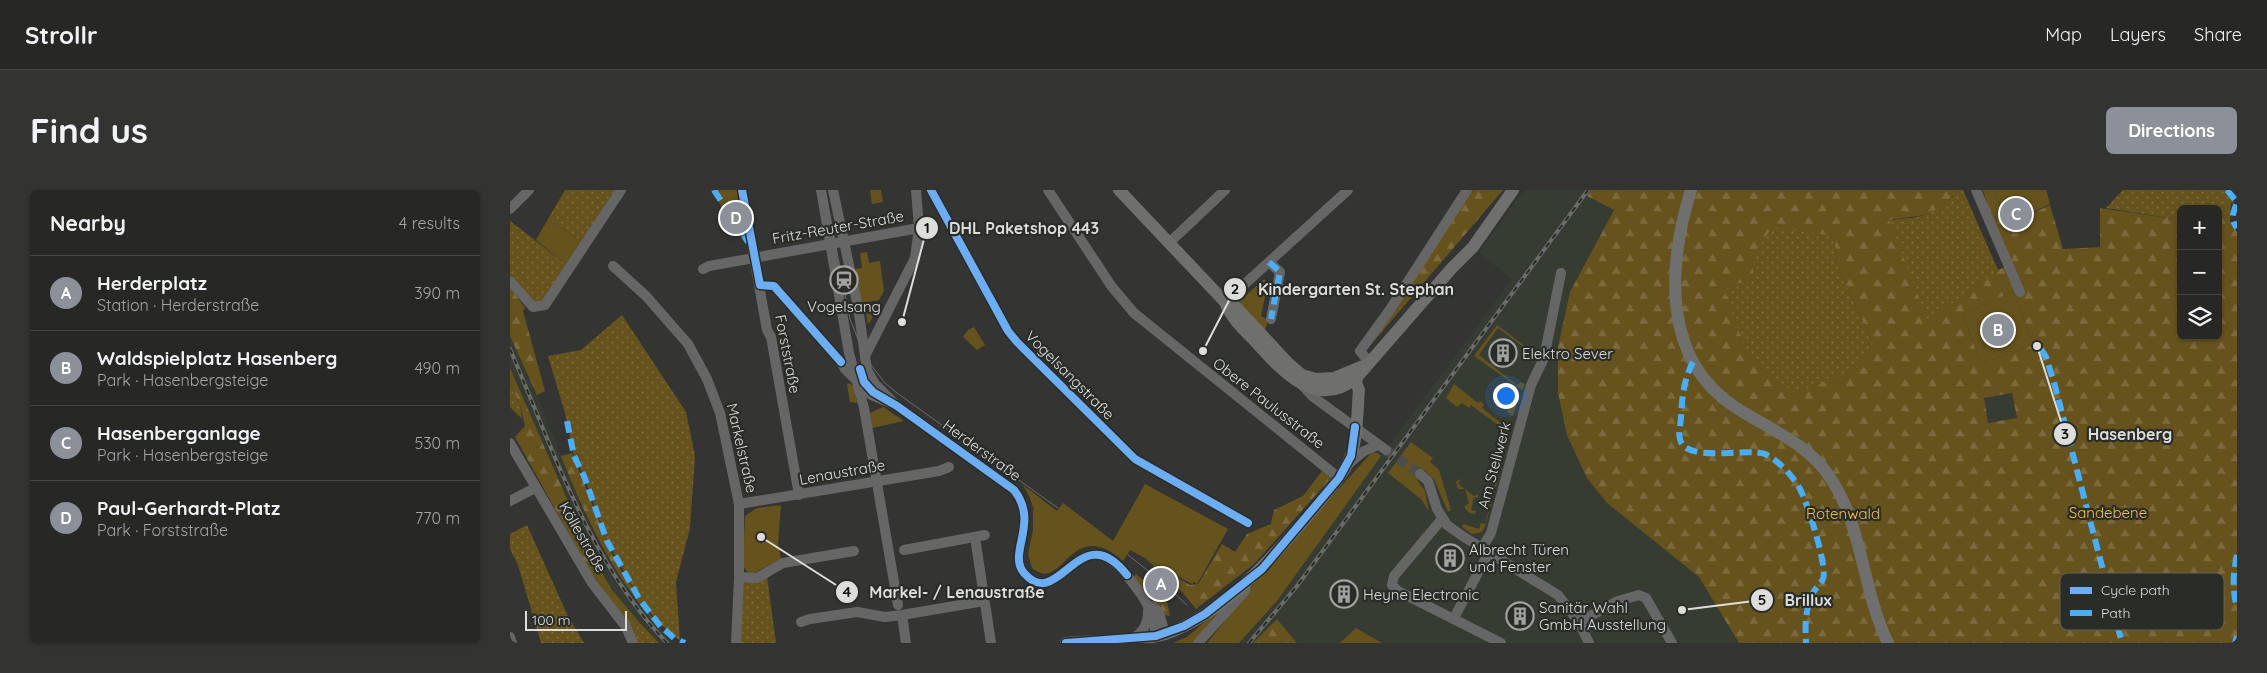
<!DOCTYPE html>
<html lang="en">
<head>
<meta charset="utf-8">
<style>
	:root { --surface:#272826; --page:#333432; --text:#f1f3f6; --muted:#a4a6a7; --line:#434443; --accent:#8c9099 }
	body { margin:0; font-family:Quicksand,sans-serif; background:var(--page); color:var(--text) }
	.controls { position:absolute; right:15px; top:15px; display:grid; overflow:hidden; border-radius:8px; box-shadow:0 1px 4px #0004 }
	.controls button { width:45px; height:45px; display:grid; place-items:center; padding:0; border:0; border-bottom:1px solid var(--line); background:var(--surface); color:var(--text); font:25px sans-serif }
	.scale { position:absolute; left:15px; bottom:12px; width:102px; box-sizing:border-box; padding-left:5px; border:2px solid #dddedb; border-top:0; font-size:14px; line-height:18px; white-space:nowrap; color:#dddedb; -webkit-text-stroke:4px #2a2c28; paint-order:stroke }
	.you { position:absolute; left:995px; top:205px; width:18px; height:18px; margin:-12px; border:4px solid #fff; border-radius:50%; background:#1a73e8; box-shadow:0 0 0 8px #1a73e833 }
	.badge { display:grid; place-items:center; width:32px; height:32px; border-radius:50%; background:var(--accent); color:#fff; font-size:16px; font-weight:700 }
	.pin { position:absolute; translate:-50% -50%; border:2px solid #fff; box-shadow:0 1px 5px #0006 }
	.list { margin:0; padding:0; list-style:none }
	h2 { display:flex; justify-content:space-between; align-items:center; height:65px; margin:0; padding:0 20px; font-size:21px }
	h2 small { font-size:16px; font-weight:400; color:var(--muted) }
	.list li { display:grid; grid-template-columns:32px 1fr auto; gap:15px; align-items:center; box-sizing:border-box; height:75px; padding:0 20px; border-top:1px solid var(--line) }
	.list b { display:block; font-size:19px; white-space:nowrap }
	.list p { margin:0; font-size:16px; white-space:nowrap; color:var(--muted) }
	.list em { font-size:16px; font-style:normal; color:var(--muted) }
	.icon { flex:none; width:28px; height:28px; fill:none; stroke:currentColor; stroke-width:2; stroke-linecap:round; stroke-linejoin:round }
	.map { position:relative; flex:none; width:1727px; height:453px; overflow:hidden; border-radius:8px }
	header { display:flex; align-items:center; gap:30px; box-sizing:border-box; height:70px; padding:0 25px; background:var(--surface); border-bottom:1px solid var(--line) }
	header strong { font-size:24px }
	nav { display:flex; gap:28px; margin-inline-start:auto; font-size:18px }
	.intro { display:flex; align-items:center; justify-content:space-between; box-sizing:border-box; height:120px; padding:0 30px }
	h1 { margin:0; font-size:35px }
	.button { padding:12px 22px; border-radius:8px; background:var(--accent); color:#fff; font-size:18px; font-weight:700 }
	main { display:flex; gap:30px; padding:0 30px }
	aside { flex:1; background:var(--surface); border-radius:8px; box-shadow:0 1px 4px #0004 }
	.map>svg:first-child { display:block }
	.built { fill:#373c33 }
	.green { fill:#66521d }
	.forest { fill:url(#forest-firs); fill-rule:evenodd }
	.garden { fill:url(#garden-dots) }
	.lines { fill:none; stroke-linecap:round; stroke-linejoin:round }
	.minor-tunnel { stroke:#4d4e4c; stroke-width:10; stroke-dasharray:10 5; stroke-linecap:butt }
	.minor { stroke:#666; stroke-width:10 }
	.major { stroke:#6f706e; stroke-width:12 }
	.tram { stroke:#6b6c6a; stroke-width:1 }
	.rail-casing { stroke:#6b6c6a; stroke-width:4 }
	.rail { stroke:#2a2c28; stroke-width:2; stroke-dasharray:5.5; stroke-linecap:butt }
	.quiet { stroke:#49aef6; stroke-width:6; stroke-dasharray:12 6; stroke-linecap:butt }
	.cycleway-casing { stroke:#2a2c28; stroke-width:11 }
	.cycleway { stroke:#6dadf4; stroke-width:8 }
	.labels { text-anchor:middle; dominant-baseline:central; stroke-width:4.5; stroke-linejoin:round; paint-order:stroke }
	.street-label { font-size:15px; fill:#dddedb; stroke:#2a2c28 }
	.poi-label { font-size:15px; fill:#dddedb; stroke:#2a2c28; text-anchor:start }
	.park-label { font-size:15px; fill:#f6c239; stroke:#2a2c28 }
	.key { fill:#2a2c28; stroke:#60615e; stroke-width:1 }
	.key-label { font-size:14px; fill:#dddedb }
	.leader { fill:none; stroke:#dddedb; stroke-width:2 }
	.callout-dot { fill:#dddedb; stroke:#2a2c28; stroke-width:2 }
	.mark-label { font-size:15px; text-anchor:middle; font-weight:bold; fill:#111 }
	.callout-label { font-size:16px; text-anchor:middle; font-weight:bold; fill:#dddedb; stroke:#2a2c28; stroke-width:4.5; stroke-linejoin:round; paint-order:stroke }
</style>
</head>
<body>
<header>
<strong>Strollr</strong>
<nav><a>Map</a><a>Layers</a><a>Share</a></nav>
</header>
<div class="intro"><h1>Find us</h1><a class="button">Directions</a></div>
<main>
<aside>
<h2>Nearby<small>4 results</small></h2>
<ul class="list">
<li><span class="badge">A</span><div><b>Herderplatz</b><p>Station · Herderstraße</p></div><em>390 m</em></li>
<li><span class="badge">B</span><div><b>Waldspielplatz Hasenberg</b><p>Park · Hasenbergsteige</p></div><em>490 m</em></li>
<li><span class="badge">C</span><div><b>Hasenberganlage</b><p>Park · Hasenbergsteige</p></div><em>530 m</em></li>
<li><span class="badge">D</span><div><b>Paul-Gerhardt-Platz</b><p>Park · Forststraße</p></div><em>770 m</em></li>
</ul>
</aside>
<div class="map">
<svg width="1727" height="453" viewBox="0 0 1727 453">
	<defs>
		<pattern id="forest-firs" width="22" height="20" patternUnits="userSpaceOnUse" patternTransform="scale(1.25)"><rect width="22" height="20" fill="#66521d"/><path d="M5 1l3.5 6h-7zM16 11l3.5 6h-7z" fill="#7b6a3d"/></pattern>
		<pattern id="garden-dots" width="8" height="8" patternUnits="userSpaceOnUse" patternTransform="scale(1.25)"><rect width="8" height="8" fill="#66521d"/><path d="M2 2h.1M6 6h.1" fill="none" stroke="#7b6a3d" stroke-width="1.8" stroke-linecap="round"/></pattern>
	</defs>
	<rect width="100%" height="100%" fill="#343533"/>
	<g class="built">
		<polygon points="1014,0 1081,0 1077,6 1104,20 1060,102 1097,313 1189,387 1229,453 872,453 846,438 830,453 787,453 767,429 743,453 729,453 736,447 872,265 1002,89 969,63"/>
		<polygon points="0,146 27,205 69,312 89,353 123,407 163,453 149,453 129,432 102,400 81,364 0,178"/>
		<polygon points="1502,203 1507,228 1478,233 1473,208"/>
	</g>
	<g class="green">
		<polygon points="201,0 228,0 238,56"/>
		<polygon points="360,0 371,0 373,12 362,14"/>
		<polygon points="1485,0 1536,0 1540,14 1496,35"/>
		<polygon points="38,29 72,52 57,75 26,50"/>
		<polygon points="357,62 359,73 370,71 374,101 369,110 352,113 345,79 352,78 350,63"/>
		<polygon points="754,89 758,93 751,126 758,130 755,141 731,115 730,111"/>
		<polygon points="1503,101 1524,155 1471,174 1453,125"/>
		<polygon points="369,114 360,132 358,134 355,115"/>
		<polygon points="987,135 1016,157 1015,158 988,138 969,165 1007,195 1011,192 1015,194 1012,200 964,166"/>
		<polygon points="464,137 475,155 467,160 453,147 458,140"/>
		<polygon points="339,193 344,197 347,213 340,212 337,194"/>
		<polygon points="944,194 968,213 970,211 974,214 972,218 991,233 994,229 992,238 961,215 959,218 952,213 947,217 936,208"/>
		<polygon points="1000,200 1002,201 999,205 1003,208 1007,205 1009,206 1003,226 997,222 999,218 993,213 990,217 988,216"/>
		<polygon points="373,217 394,231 362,238 360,223"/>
		<polygon points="996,232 1001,235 992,271 987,266 988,263 993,264 997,246 993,245"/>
		<polygon points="901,252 923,268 920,272 929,280 941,320 938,322 924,289 914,280 907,290 915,301 919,322 912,310 878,283"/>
		<polygon points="862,262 868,263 871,266 767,411 729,453 697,453 714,432 714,427"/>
		<polygon points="985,281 990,281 975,336 972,342 962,344 952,337 953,334 969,339 971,333 975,334 987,288 983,286"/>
		<polygon points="949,289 950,290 948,294 964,306 968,304 968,308 964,307 961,320 966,321 965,324 959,323 954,317 959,313 955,299 948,299 946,292"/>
		<path d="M635 294 718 339 687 394 684 392 682 394 620 360 613 371C559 324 554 405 522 378L518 364 523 340V321L524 320 520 308 513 295 547 321 553 313 603 351Z"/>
		<polygon points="271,315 268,353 271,369 244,383 238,383 233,376 235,326 247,318"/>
		<polygon points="719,411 692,445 682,453 663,453 677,447"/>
		<polygon points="846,438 872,453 830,453"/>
	</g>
	<g class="forest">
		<polygon points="963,0 993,0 858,158 937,33"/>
		<path d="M1081 0H1450C1419 29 1418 24 1379 30L1488 80 1502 74 1481 27 1473 0H1485L1496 35 1540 15 1553 59 1590 57V18L1671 30V146H1708V19H1706L1721 13 1720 31 1727 42V453H1229L1189 387 1097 313 1077 288 1057 245 1048 203V157L1060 102 1104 20 1077 6ZM1324 46 1327 75 1365 158 1214 99 1243 89V66ZM1503 101 1524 155 1471 174 1453 125ZM1502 203 1507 228 1478 233 1474 208Z"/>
		<polygon points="0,97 15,118 13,121 35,201 27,205 0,146"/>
		<polygon points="0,178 81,364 102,400 129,432 123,442 78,378 5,247 15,236 10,215 0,193"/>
		<path d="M62 263 104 369 146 434C101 382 76 329 51 266Z"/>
		<polygon points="812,281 821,288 744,374 686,419 673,403 635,368 680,395 688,394 712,354 725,362 737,344 761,334 764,320 793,306"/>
		<polygon points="626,384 652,406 652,411 657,412 660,426 654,425 624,387"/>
		<polygon points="767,429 787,453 743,453"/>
	</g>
	<g class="garden">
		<polygon points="55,0 105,0 72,52 38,29"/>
		<path d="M1450 0H1453L1488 80 1418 131 1379 30C1416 27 1422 26 1450 0Z"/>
		<polygon points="1613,0 1717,0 1715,3 1724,12 1706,19 1671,19 1671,30 1596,18"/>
		<polygon points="0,31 57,75 34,110 25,112 18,107 0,84"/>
		<polygon points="1262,37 1324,46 1327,75 1365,158 1344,181 1285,203 1257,184 1235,158 1214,99 1243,89 1243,66"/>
		<polygon points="112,125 176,222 185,266 180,338 166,392 170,451 147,431 130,410 97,351 74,286 64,266 55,223 38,166 71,160"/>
		<polygon points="0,193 10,215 12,229 0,217"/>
		<polygon points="17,335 57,424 74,453 31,453 8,375 0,359 0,344"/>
		<polygon points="257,386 266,453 231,453 231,391"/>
		<polygon points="129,432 149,453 126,453 123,442"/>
	</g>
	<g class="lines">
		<polyline class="minor-tunnel" points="876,260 910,284"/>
		<g class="minor">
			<polyline points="232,0 257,140 261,147 289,305"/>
			<polyline points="311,0 339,163 354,218 388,415"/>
			<polyline points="323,0 348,117 357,180 365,194 383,212"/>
			<polyline points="421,0 498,141 507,152 625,269 738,333"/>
			<polyline points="538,0 602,97 624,123 829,288"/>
			<polyline points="1466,0 1510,102"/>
			<polyline points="0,19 19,0"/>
			<polyline points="659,53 715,0"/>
			<polyline points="759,72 770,82 761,129"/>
			<polyline points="103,76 136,106 178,154 197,189 210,223 229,314 229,387 226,453"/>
			<polyline points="193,79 199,76 409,38"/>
			<polyline points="0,91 23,117 35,115 111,0"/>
			<path d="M250 95 264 96 331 172 335 179 361 205 387 216 504 300C530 333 495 366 517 386 554 419 568 323 619 388 636 410 642 418 646 446"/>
			<polyline points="715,112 838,0"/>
			<polyline points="355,166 405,68 409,38 406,0"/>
			<polyline points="859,172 850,161 879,121 957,0"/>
			<polyline points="792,195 802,206 876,260"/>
			<polyline points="0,253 82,393 116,437 123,453"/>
			<polyline points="836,276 854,261 868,255"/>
			<polyline points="910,284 918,291 927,319 937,335 954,347 1048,405 1069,432 1079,453"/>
			<polyline points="0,311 25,298"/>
			<polyline points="229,314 429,281 439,277"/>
			<polyline points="932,329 884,386 882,395 888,401 991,453"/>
			<polyline points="465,347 481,453"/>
			<polyline points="972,358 981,343 1021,195 1034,168 1051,83"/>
			<polyline points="394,360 475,345"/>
			<polyline points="229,387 247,388 273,373 344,361"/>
			<polyline points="643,416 649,423 655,443"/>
			<polyline points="392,425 396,453"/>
			<polyline points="944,428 979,362"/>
			<polyline points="291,432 300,429 347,422 375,427 392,425 474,411"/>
			<polyline points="1069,432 1108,411 1129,405 1136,408 1162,453"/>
			<polyline points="0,447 2,453"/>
			<path d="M621 450C633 442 638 435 638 421"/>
			<polyline points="688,453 735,401 736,395"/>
		</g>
		<g class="major">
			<polyline points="609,0 715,112 726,117 778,173 792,185 806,189 824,188 853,176"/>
			<path d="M1181 0C1158 74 1151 169 1225 217 1257 238 1297 253 1319 286 1353 335 1352 400 1378 453"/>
			<path d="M715 112C721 128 733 139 745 151 771 180 807 222 847 187L942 78 963 57 1003 0"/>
			<path d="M556 453C588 450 624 453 655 444 715 424 768 362 807 315 819 300 833 286 840 268 848 248 847 222 849 200L846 193 847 187"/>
		</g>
		<g class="tram">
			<polyline points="315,0 340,129 355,167 375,193 387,203 548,318"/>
			<polyline points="618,365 651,391 677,415"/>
		</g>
		<g class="rail-casing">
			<g id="rail">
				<path d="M0 159C44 261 79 372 157 453"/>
				<polyline points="739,453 787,396 1078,0"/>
			</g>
		</g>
		<use href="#rail" class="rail"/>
		<g class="quiet">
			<polyline points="204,0 238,52"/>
			<path d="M1717 0 1727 12C1724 23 1719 27 1727 38"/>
			<polyline points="759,72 770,82 761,129"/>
			<polyline points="1531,159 1536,167 1545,196 1612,453"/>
			<path d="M1183 172C1174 189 1172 207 1171 227 1171 233 1168 243 1170 249 1175 274 1238 257 1255 264 1268 270 1283 286 1290 299 1297 312 1318 377 1313 389 1310 395 1304 399 1302 405 1295 421 1295 436 1296 453"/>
			<polyline points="57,231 64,266 74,286 97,351 130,410 151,437"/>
			<path d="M1727 365C1723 385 1722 398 1727 418"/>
			<polyline points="155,440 164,448"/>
			<polyline points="170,451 175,453"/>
			<polyline points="1725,453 1727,446"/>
		</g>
		<g class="cycleway-casing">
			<g id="cycleway">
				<polyline points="232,0 250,95 264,96 331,172"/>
				<polyline points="421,0 498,141 507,152 625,269 738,333"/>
				<path d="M350 179 354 192 363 202 387 216 504 300C530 333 497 363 514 383 549 424 569 324 617 385"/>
				<polyline points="556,453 646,446 674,436 695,424 752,379 829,288 841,266 845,237"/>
			</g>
		</g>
		<use href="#cycleway" class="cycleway"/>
	</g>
	<defs>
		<g id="station-ring" transform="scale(1.4375)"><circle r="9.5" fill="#2a2c28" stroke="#a2a3a0" stroke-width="1.5"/><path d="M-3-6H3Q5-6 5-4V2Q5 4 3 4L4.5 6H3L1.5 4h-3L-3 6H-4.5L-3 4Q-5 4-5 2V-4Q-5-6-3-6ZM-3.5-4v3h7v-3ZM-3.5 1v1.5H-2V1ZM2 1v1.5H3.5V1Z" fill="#a2a3a0"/></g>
		<g id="building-ring" transform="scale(1.4375)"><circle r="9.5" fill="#2a2c28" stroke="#a2a3a0" stroke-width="1.5"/><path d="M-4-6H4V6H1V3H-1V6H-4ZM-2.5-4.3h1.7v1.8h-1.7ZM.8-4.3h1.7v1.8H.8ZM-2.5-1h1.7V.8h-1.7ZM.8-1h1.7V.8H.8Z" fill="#a2a3a0"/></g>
	</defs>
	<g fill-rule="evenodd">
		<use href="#station-ring" x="334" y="90"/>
		<use href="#building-ring" x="993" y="163"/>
		<use href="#building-ring" x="940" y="368"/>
		<use href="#building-ring" x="834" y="404"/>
		<use href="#building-ring" x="1010" y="426"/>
	</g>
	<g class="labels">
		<g class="street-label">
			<text transform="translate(328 37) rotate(-10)">Fritz-Reuter-Straße</text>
			<text transform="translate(278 164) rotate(79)">Forststraße</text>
			<text transform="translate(560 185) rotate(45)">Vogelsangstraße</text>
			<text transform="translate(759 213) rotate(38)">Obere Paulusstraße</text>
			<text transform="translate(232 258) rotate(77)">Markelstraße</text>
			<text transform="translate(472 260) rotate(36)">Herderstraße</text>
			<text transform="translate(984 275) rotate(-75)">Am Stellwerk</text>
			<text transform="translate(332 282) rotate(-10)">Lenaustraße</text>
			<text transform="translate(73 347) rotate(60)">Köllestraße</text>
		</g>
		<g class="poi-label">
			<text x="334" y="116" text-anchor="middle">Vogelsang</text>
			<text x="1012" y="163">Elektro Sever</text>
			<text x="959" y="359">Albrecht Türen<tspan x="959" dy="17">und Fenster</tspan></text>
			<text x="853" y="404">Heyne Electronic</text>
			<text x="1029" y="417">Sanitär Wahl<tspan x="1029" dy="17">GmbH Ausstellung</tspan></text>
		</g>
		<g class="park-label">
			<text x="1598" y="322">Sandebene</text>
			<text x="1333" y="323">Rotenwald</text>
		</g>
	</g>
	<rect x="1550" y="383" width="164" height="57" rx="8" class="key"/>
	<rect x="1560" y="397" width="22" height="7" fill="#6dadf4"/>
	<rect x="1560" y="420" width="22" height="6" fill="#49aef6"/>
	<g class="key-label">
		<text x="1591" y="405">Cycle path</text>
		<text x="1591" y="428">Path</text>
	</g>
	<path class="leader" d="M392 132L417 38M693 161L725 99M1527 156L1555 244M251 347L337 402M1172 420L1252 410"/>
	<g class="callout-dot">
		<circle cx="392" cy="132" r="5"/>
		<circle cx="693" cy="161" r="5"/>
		<circle cx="1527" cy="156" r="5"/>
		<circle cx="251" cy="347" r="5"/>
		<circle cx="1172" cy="420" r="5"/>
		<circle cx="417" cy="38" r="12"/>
		<circle cx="725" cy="99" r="12"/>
		<circle cx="1555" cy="244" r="12"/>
		<circle cx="337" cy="402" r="12"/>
		<circle cx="1252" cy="410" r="12"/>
	</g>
	<g class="mark-label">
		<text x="417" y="43">1</text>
		<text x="725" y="104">2</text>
		<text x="1555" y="249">3</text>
		<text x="337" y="407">4</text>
		<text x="1252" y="415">5</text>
	</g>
	<g class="callout-label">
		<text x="514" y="44">DHL Paketshop 443</text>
		<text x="846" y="105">Kindergarten St. Stephan</text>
		<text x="1620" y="250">Hasenberg</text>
		<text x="447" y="408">Markel- / Lenaustraße</text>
		<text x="1298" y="416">Brillux</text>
	</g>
</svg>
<div class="controls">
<button>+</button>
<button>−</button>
<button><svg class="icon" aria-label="layers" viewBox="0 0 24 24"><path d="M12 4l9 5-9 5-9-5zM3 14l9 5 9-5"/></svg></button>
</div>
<div class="scale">100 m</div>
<div class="you"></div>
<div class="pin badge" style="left:651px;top:394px">A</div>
<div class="pin badge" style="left:1488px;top:140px">B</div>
<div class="pin badge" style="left:1506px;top:24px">C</div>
<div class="pin badge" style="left:226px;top:28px">D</div>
</div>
</main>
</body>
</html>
